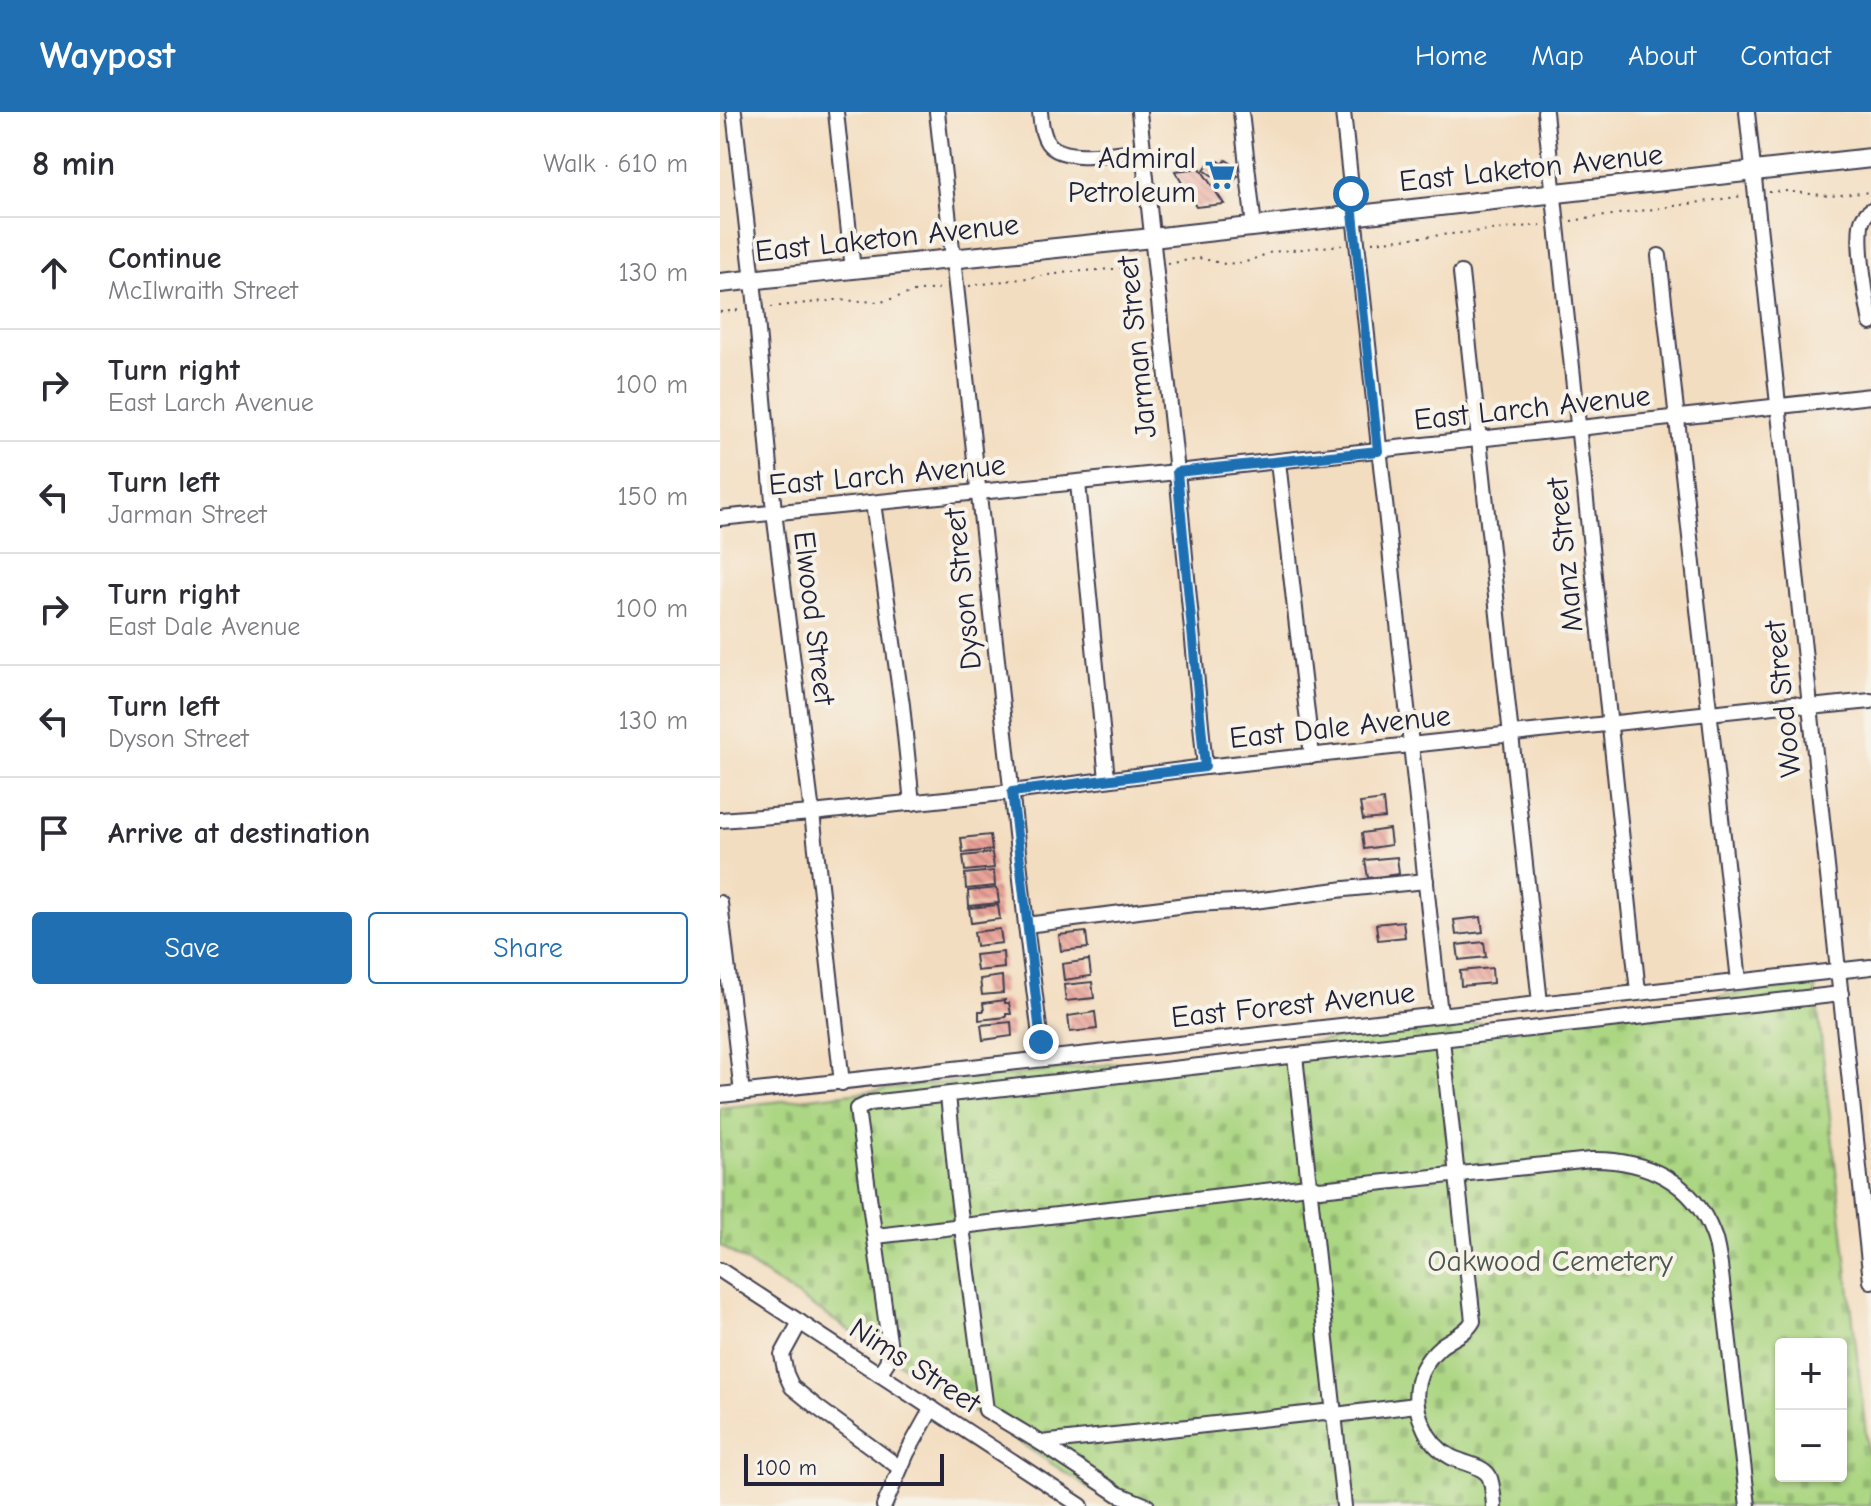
<!DOCTYPE html>
<html lang="en">
<head>
<meta charset="utf-8">
<style>
	:root { --surface:#fff; --page:#f7f7f7; --text:#2b2b33; --muted:#7c7c81; --line:#e1e1e2; --accent:#1f6fb2 }
	body { margin:0; font-family:"Comic Neue",sans-serif; background:var(--page); color:var(--text) }
	.controls { position:absolute; right:24px; bottom:24px; display:grid; overflow:hidden; border-radius:8px; box-shadow:0 2px 6px #0004 }
	.controls button { width:72px; height:72px; display:grid; place-items:center; padding:0; border:0; border-bottom:2px solid var(--line); background:var(--surface); color:var(--text); font:40px sans-serif }
	.scale { position:absolute; left:24px; bottom:20px; width:200px; box-sizing:border-box; padding-left:8px; border:4px solid #22223b; border-top:0; font-size:22px; line-height:28px; white-space:nowrap; color:#22223b; -webkit-text-stroke:6px #f7f3e8; paint-order:stroke }
	.stop { position:absolute; width:24px; height:24px; margin:-18px; border:6px solid #1f6fb2; border-radius:50%; background:#fff }
	.stop.end { background:#1f6fb2; border-color:#fff; box-shadow:0 2px 8px #0008 }
	.list { margin:0; padding:0; list-style:none }
	h2 { display:flex; justify-content:space-between; align-items:center; height:104px; margin:0; padding:0 32px; font-size:34px }
	h2 small { font-size:26px; font-weight:400; color:var(--muted) }
	.list li { display:grid; grid-template-columns:52px 1fr auto; gap:24px; align-items:center; box-sizing:border-box; height:112px; padding:0 32px; border-top:2px solid var(--line) }
	.list b { display:block; font-size:30px; white-space:nowrap }
	.list p { margin:0; font-size:26px; white-space:nowrap; color:var(--muted) }
	.list em { font-size:26px; font-style:normal; color:var(--muted) }
	.actions { display:flex; gap:16px; padding:24px 32px }
	.actions a { flex:1; padding:18px 0; border:2px solid var(--accent); border-radius:8px; text-align:center; font-size:28px; color:var(--accent) }
	.actions .main { background:var(--accent); color:#fff }
	.icon { flex:none; width:44px; height:44px; fill:none; stroke:currentColor; stroke-width:2; stroke-linecap:round; stroke-linejoin:round }
	.map { position:relative; flex:none; width:1151px; height:1394px; overflow:hidden }
	header { display:flex; align-items:center; gap:48px; box-sizing:border-box; height:112px; padding:0 40px; background:var(--accent); color:#fff }
	header strong { font-size:38px }
	nav { display:flex; gap:44px; margin-inline-start:auto; font-size:28px }
	main { display:flex }
	aside { flex:1; background:var(--surface) }
	.map>svg:first-child { display:block }
	.cemetery { fill:url(#cemetery-stones); stroke:#667c5e; stroke-width:2; fill-rule:evenodd }
	.building { fill:url(#building-back-hatch) }
	.lines { fill:none; stroke-linecap:round; stroke-linejoin:round }
	.minor-casing { stroke:#413e4f; stroke-width:18 }
	.major-casing { stroke:#413e4f; stroke-width:22 }
	.path { stroke:#413e4f; stroke-width:2; stroke-dasharray:2 6; stroke-linecap:butt }
	.minor { stroke:#fff; stroke-width:14 }
	.major { stroke:#fff; stroke-width:18 }
	.route { stroke:#1f6fb2; stroke-width:10 }
	.labels { text-anchor:middle; dominant-baseline:central; stroke-width:8; stroke-linejoin:round; paint-order:stroke }
	.poi-label { font-size:30px; fill:#22223b; stroke:#f7f3e8; text-anchor:end }
	.street-label { font-size:30px; fill:#22223b; stroke:#f7f3e8 }
	.park-label { font-size:30px; fill:#4b5850; stroke:#f7f3e8 }
</style>
</head>
<body>
<header>
<strong>Waypost</strong>
<nav><a>Home</a><a>Map</a><a>About</a><a>Contact</a></nav>
</header>
<main>
<aside>
<h2>8 min<small>Walk · 610 m</small></h2>
<ul class="list">
<li><svg class="icon" aria-label="ahead" viewBox="0 0 24 24"><path d="M12 20V5M6 11l6-6 6 6"/></svg><div><b>Continue</b><p>McIlwraith Street</p></div><em>130 m</em></li>
<li><svg class="icon" aria-label="right" viewBox="0 0 24 24"><path d="M7 20v-9h11M14 6l5 5-5 5"/></svg><div><b>Turn right</b><p>East Larch Avenue</p></div><em>100 m</em></li>
<li><svg class="icon" aria-label="left" viewBox="0 0 24 24"><path d="M17 20v-9H6M10 6l-5 5 5 5"/></svg><div><b>Turn left</b><p>Jarman Street</p></div><em>150 m</em></li>
<li><svg class="icon" aria-label="right" viewBox="0 0 24 24"><path d="M7 20v-9h11M14 6l5 5-5 5"/></svg><div><b>Turn right</b><p>East Dale Avenue</p></div><em>100 m</em></li>
<li><svg class="icon" aria-label="left" viewBox="0 0 24 24"><path d="M17 20v-9H6M10 6l-5 5 5 5"/></svg><div><b>Turn left</b><p>Dyson Street</p></div><em>130 m</em></li>
<li><svg class="icon" aria-label="arrive" viewBox="0 0 24 24"><path d="M6 21V4h12l-3 4 3 4H6"/></svg><div><b>Arrive at destination</b></div></li>
</ul>
<div class="actions"><a class="main">Save</a><a>Share</a></div>
</aside>
<div class="map">
<svg width="1151" height="1394" viewBox="0 0 1151 1394">
	<defs>
		<pattern id="cemetery-stones" width="16" height="16" patternUnits="userSpaceOnUse" patternTransform="scale(2)"><rect width="16" height="16" fill="#abd682"/><path d="M2 7V4a2 2 0 0 1 4 0v3zM10 15v-3a2 2 0 0 1 4 0v3z" fill="#93b771"/></pattern>
		<pattern id="building-back-hatch" width="6" height="6" patternUnits="userSpaceOnUse" patternTransform="scale(2)"><rect width="6" height="6" fill="#e9a298"/><path d="M-1 5l2 2M0 0l6 6M5-1l2 2" fill="none" stroke="#bc847d"/></pattern>
	</defs>
	<rect width="100%" height="100%" fill="#f7f3e8"/>
	<filter id="ink" filterUnits="userSpaceOnUse"><feTurbulence type="fractalNoise" baseFrequency=".0125" numOctaves="2"/><feDisplacementMap in="SourceGraphic" scale="16" xChannelSelector="R" yChannelSelector="G"/><feConvolveMatrix kernelMatrix="1 2 1 2 8 2 1 2 1" color-interpolation-filters="sRGB"/></filter>
	<filter id="wash" filterUnits="userSpaceOnUse"><feTurbulence type="fractalNoise" baseFrequency=".006" numOctaves="4" result="noise"/><feDisplacementMap in="SourceGraphic" scale="32" xChannelSelector="R" yChannelSelector="G"/><feGaussianBlur stdDeviation="1.8" result="paint"/><feColorMatrix in="noise" values="0 0 0 0 0 0 0 0 0 0 0 0 0 0 0 0 0 1.4 0 .05"/><feComposite in="paint" operator="in"/></filter>
	<g filter="url(#wash)">
		<rect width="100%" height="100%" fill="#f3ddc0"/>
		<path class="cemetery" d="M1095 873 1151 1367V1394H396L0 1133V996ZM1061 1232H1121V1364H1061Z"/>
		<g id="blocks">
			<g class="building">
				<polygon points="506,48 515,54 511,59 518,64 509,75 484,58 490,49 495,53 499,49 503,52"/>
				<polygon points="480,56 504,92 476,95 455,59"/>
				<polygon points="663,688 665,706 643,708 640,691"/>
				<polygon points="669,717 671,733 644,737 642,721"/>
				<polygon points="270,723 272,738 243,741 241,726"/>
				<polygon points="272,741 274,756 245,759 243,744"/>
				<polygon points="677,745 679,762 648,766 645,748"/>
				<polygon points="274,759 275,774 246,777 245,762"/>
				<polygon points="277,776 279,791 249,794 248,779"/>
				<polygon points="278,793 280,807 251,811 249,796"/>
				<polygon points="761,805 763,820 736,823 734,808"/>
				<polygon points="683,809 685,825 658,828 656,812"/>
				<polygon points="280,817 282,831 256,834 254,820"/>
				<polygon points="366,820 368,836 341,839 339,823"/>
				<polygon points="764,830 766,845 739,848 737,833"/>
				<polygon points="283,840 284,856 257,859 255,843"/>
				<polygon points="369,848 371,864 344,868 342,852"/>
				<polygon points="772,856 773,871 741,874 740,859"/>
				<polygon points="282,864 283,881 262,883 260,867"/>
				<polygon points="372,870 374,886 346,889 344,873"/>
				<polygon points="285,888 285,891 289,891 291,902 286,902 286,905 259,908 259,899 264,899 263,891"/>
				<polygon points="375,900 377,917 350,920 348,904"/>
				<polygon points="291,910 292,924 263,928 261,913"/>
			</g>
		</g>
	</g>
	<g filter="url(#ink)">
		<use href="#blocks" fill-opacity="0" stroke="#413e4f" stroke-width="2"/>
		<g class="lines">
			<g class="minor-casing">
				<g id="minor">
					<polyline points="14,0 36,196 54,400 92,701 122,971"/>
					<polyline points="116,0 133,158"/>
					<polyline points="217,0 306,813 323,947"/>
					<path d="M320 0C321 11 322 22 328 31 343 52 400 40 423 38"/>
					<polyline points="419,0 457,360 485,655"/>
					<polyline points="521,0 534,115"/>
					<polyline points="623,0 720,902"/>
					<polyline points="825,0 918,880"/>
					<polyline points="1027,0 1151,1169"/>
					<path d="M1151 98C1145 102 1142 106 1141 113 1138 138 1146 186 1151 211"/>
					<polyline points="939,144 1019,869"/>
					<polyline points="741,161 820,891"/>
					<polyline points="558,350 592,644"/>
					<polyline points="358,371 387,667"/>
					<polyline points="153,391 182,593 192,691"/>
					<polyline points="0,406 457,360 1151,284"/>
					<polyline points="0,708 92,701 292,680 485,655 1073,592 1090,595 1151,589"/>
					<polyline points="0,791 22,981"/>
					<polyline points="306,813 474,792 534,789 625,777 706,769"/>
					<path d="M722 928 753 1209C746 1222 731 1226 720 1235 696 1256 690 1285 703 1313 708 1326 718 1338 731 1345 742 1351 762 1353 769 1364 773 1372 773 1384 774 1394"/>
					<polyline points="575,944 624,1394"/>
					<polyline points="0,983 1151,855"/>
					<polyline points="228,983 237,1077 266,1298 321,1331 604,1300 615,1303 696,1293"/>
					<path d="M156 1124 588 1074 600 1077 871 1048C925 1047 973 1069 993 1122 997 1131 998 1143 1000 1153L1028 1394"/>
					<polyline points="0,1158 361,1394"/>
					<polyline points="80,1210 62,1243 66,1262 72,1275 98,1296 180,1356"/>
					<polyline points="159,1262 167,1250 170,1237 137,997 150,991 1121,882"/>
					<polyline points="321,1331 398,1382 427,1394"/>
					<polyline points="164,1394 187,1341 212,1296"/>
				</g>
			</g>
			<g class="major-casing">
				<polyline id="major" points="0,171 432,126 1151,46"/>
			</g>
			<g class="path">
				<polyline points="1049,80 1065,79 1109,84 1151,80"/>
				<polyline points="851,109 1023,84"/>
				<polyline points="652,130 821,113"/>
				<polyline points="448,152 479,146 505,152 526,150 552,140 622,133"/>
				<polyline points="249,174 350,160 421,155"/>
				<polyline points="51,195 115,188 161,190 194,180 223,176"/>
				<polyline points="0,200 21,198"/>
			</g>
			<use href="#minor" class="minor"/>
			<use href="#major" class="major"/>
		</g>
	</g>
	<g class="lines" filter="url(#ink)">
		<polyline class="route" points="321,930 292,680 485,655 457,360 658,339 631,82"/>
	</g>
	<defs>
		<g id="supermarket-bare" transform="scale(2.4)"><path d="M-6-5.5h2.5l.6 2H6L4.5 2H-2.5L-4.4-4H-6ZM-1.5 3.2a1.3 1.3 0 1 0 .1 0ZM3 3.2a1.3 1.3 0 1 0 .1 0Z" fill="#1f6fb2" stroke="#f7f3e8" stroke-width="2.5" paint-order="stroke"/></g>
	</defs>
	<g fill-rule="evenodd">
		<use href="#supermarket-bare" x="500" y="63"/>
	</g>
	<g class="labels">
		<g class="poi-label">
			<text x="476" y="46">Admiral<tspan x="476" dy="34">Petroleum</tspan></text>
		</g>
		<g class="street-label">
			<text transform="translate(811 56) rotate(-6)">East Laketon Avenue</text>
			<text transform="translate(167 126) rotate(-6)">East Laketon Avenue</text>
			<text transform="translate(417 235) rotate(-96)">Jarman Street</text>
			<text transform="translate(812 296) rotate(-6)">East Larch Avenue</text>
			<text transform="translate(167 363) rotate(-5)">East Larch Avenue</text>
			<text transform="translate(845 443) rotate(-96)">Manz Street</text>
			<text transform="translate(243 477) rotate(-96)">Dyson Street</text>
			<text transform="translate(94 506) rotate(83)">Elwood Street</text>
			<text transform="translate(1063 587) rotate(-96)">Wood Street</text>
			<text transform="translate(620 615) rotate(-6)">East Dale Avenue</text>
			<text transform="translate(573 893) rotate(-6)">East Forest Avenue</text>
			<text transform="translate(195 1254) rotate(33)">Nims Street</text>
		</g>
		<g class="park-label">
			<text x="830" y="1149">Oakwood Cemetery</text>
		</g>
	</g>
</svg>
<div class="controls">
<button>+</button>
<button>−</button>
</div>
<div class="scale">100 m</div>
<div class="stop" style="left:631px;top:82px"></div>
<div class="stop end" style="left:321px;top:930px"></div>
</div>
</main>
</body>
</html>
